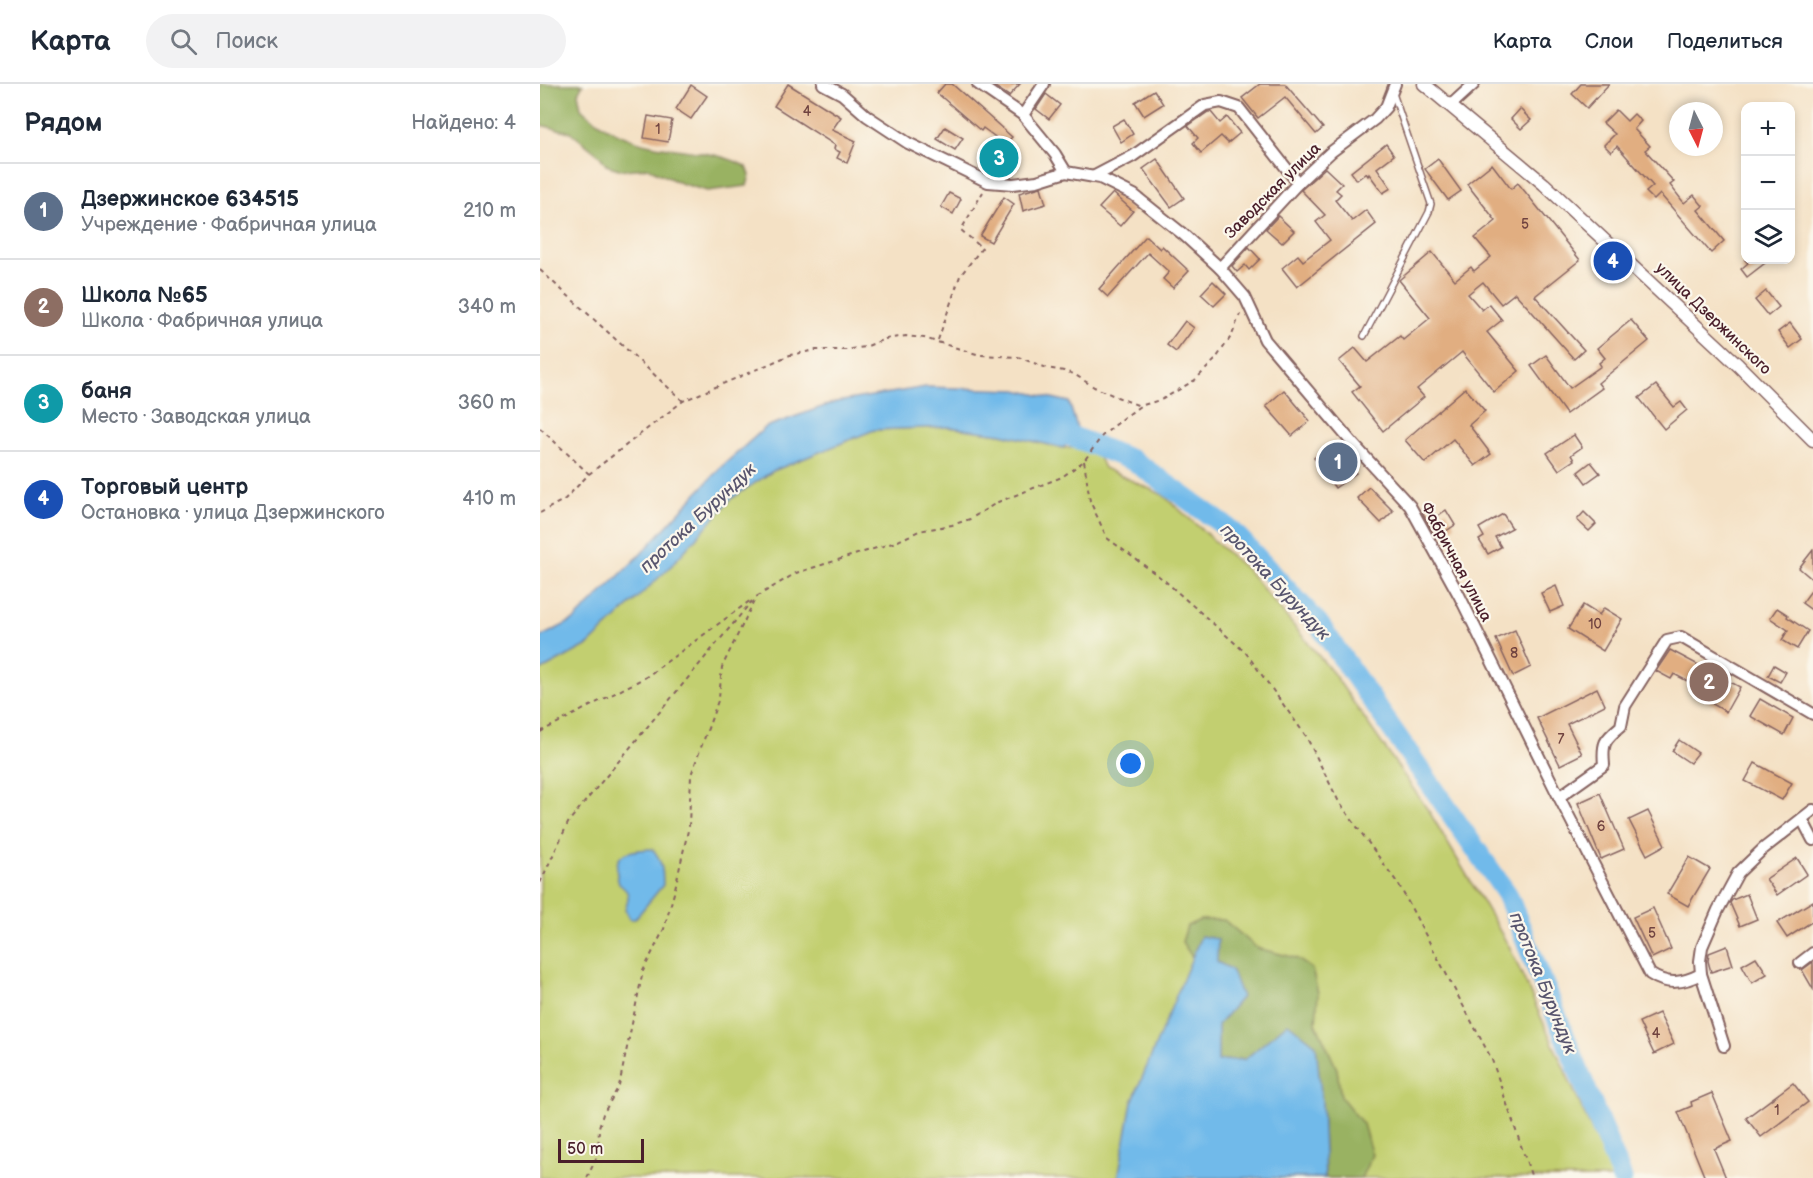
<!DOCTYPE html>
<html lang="ru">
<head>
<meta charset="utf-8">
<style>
	:root { --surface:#fff; --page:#f2f2f3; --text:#1f2937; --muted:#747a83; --line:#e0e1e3; --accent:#2563eb }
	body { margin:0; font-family:"Balsamiq Sans",sans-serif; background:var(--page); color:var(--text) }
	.controls { position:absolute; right:18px; top:18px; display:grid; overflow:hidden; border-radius:12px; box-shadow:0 3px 9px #0003 }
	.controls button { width:54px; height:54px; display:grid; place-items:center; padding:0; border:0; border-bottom:2px solid var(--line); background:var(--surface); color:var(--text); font:30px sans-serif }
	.compass { position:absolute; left:1129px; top:18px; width:54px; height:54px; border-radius:50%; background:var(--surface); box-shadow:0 3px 9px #0003; rotate:174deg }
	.scale { position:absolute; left:18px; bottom:15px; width:86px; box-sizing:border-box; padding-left:6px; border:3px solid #4a1f2b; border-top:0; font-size:16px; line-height:21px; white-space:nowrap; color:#4a1f2b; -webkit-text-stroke:4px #fbf7ec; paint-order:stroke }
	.you { position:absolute; left:591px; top:680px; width:21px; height:21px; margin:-15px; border:4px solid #fff; border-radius:50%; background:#1a73e8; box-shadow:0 0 0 9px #1a73e833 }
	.badge { display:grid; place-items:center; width:39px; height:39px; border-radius:50%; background:var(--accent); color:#fff; font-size:20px; font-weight:700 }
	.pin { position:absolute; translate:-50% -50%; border:3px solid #fff; box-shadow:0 2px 6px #0006 }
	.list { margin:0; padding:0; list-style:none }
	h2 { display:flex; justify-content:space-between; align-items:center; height:78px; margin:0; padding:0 24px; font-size:26px }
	h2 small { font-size:20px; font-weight:400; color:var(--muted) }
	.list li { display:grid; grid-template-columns:39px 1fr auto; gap:18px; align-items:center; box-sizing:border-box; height:96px; padding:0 24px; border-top:2px solid var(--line) }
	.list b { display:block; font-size:22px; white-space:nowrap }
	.list p { margin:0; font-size:20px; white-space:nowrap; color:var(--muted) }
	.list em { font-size:20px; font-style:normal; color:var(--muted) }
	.icon { flex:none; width:33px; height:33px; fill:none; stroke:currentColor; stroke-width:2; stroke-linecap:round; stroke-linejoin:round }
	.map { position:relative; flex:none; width:1273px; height:1094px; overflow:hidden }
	header { display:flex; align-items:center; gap:36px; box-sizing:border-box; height:84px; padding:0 30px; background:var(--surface); border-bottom:2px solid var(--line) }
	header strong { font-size:28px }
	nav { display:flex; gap:33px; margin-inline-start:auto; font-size:21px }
	.search { width:420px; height:54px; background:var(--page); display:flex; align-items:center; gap:15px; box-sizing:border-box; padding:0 21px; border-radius:33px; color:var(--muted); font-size:22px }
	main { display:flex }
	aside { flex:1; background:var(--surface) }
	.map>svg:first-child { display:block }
	.green { fill:#c2cf70; stroke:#86774e; stroke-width:1.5 }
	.forest { fill:#99b262; stroke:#726846; stroke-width:1.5 }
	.water { fill:#71baea; stroke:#5e6c8a; stroke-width:1.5 }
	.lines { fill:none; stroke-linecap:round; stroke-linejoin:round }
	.river { stroke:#71baea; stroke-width:21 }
	.building { fill:#e1ae81 }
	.service-casing { stroke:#866361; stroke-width:8 }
	.minor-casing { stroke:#866361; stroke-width:14 }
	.tertiary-casing { stroke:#866361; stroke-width:15 }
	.path { stroke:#866361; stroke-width:2; stroke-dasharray:4.5 4.5; stroke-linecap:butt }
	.service { stroke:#fff; stroke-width:5 }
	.minor { stroke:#fff; stroke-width:10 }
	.tertiary { stroke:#fff; stroke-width:12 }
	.labels { text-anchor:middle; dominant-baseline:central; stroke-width:4.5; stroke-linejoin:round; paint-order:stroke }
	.number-label { font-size:14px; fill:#704340 }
	.street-label { font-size:16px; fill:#4a1f2b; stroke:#fbf7ec }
	.water-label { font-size:18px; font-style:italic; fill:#58556e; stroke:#fbf7ec }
</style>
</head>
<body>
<header>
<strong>Карта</strong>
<div class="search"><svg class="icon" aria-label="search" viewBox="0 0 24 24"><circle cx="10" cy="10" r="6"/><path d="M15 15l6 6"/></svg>Поиск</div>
<nav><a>Карта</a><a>Слои</a><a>Поделиться</a></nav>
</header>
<main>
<aside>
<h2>Рядом<small>Найдено: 4</small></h2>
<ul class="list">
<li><span class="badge" style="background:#5c6f8a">1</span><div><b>Дзержинское 634515</b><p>Учреждение · Фабричная улица</p></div><em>210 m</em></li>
<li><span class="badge" style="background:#8d6e63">2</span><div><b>Школа №65</b><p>Школа · Фабричная улица</p></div><em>340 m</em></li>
<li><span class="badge" style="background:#0f9aa8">3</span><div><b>баня</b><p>Место · Заводская улица</p></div><em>360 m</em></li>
<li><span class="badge" style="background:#1a4fb4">4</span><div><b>Торговый центр</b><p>Остановка · улица Дзержинского</p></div><em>410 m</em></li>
</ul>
</aside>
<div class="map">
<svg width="1273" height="1094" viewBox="0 0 1273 1094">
	<rect width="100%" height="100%" fill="#fbf7ec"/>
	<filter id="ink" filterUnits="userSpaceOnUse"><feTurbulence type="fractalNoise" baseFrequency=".0167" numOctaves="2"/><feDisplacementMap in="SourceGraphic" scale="12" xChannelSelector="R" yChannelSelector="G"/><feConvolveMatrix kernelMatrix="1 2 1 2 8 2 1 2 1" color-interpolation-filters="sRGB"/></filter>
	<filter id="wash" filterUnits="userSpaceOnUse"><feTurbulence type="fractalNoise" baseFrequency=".008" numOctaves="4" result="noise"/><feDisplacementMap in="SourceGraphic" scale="24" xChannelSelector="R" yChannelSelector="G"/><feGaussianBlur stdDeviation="1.35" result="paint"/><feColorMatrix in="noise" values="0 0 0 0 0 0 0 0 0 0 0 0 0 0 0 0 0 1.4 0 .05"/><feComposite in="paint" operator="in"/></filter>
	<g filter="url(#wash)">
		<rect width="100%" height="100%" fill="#f4e1c5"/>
		<polygon class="green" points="408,343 461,350 523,364 554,363 564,384 623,411 709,488 793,589 890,729 970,864 1073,1094 0,1094 0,587 48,561 130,482 191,415 233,387 333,346"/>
		<g class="forest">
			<path d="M0 0H43L38 9 41 24C59 42 86 56 111 61 143 68 177 66 207 83L210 91 207 102 167 107 140 99 108 84 82 86 66 81 60 72 30 48 0 41Z"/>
			<polygon points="660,836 684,836 717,864 756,874 772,885 778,909 776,939 797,985 801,1013 823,1040 832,1071 821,1094 785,1094 782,1018 748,940 705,975 678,977 677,878 661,853 652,873 642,858 647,842"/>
		</g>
		<g class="water">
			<polygon points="386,303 477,306 529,318 539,350 523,364 461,350 408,343 334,346 233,387 191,415 131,482 48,561 0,587 0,553 34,536 100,471 180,384 226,343 296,318"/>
			<path d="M112 765C122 774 123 788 123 801L95 835H90L85 825C90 812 90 808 79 800 70 769 86 766 112 765Z"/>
			<polygon points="661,852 678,855 677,878 691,885 702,913 678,941 678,977 705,975 748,939 776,961 782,1018 785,1094 578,1094 592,1018"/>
		</g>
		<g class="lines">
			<polyline class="river" points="508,343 594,377 692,447 778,539 967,810 1082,1094"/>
		</g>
		<g id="blocks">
			<g class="building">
				<polygon points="248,0 301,33 292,46 316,57 307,79 297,74 300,68 294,65 295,61 234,22"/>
				<polygon points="405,0 412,0 472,53 465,60 443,44 441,47 397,9"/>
				<polygon points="451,0 480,0 469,12"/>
				<polygon points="720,0 745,0 783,44 776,50 745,13 718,34 702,14"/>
				<polygon points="1041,0 1069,0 1047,24 1032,10"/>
				<polygon points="151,1 167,12 151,35 136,25"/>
				<polygon points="614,6 623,20 604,32 595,18"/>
				<polygon points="506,10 520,21 509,35 496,25"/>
				<polygon points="980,25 991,36 981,45 971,35"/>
				<polygon points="1076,26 1087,37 1094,30 1101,37 1094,45 1110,62 1105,66 1134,98 1130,101 1144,119 1154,111 1163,122 1158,126 1184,157 1171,169 1120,110 1114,116 1106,108 1113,102 1077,62 1071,68 1064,61 1075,50 1063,39"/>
				<polygon points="668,28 671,28 680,39 687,33 700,49 688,59 681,52 661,69 653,59 658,54 648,42"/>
				<polygon points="108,32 132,36 128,58 104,54"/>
				<polygon points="584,35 593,50 581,58 572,42"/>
				<polygon points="405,43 423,54 415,66 397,55"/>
				<polygon points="846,60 854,71 837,84 851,104 843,109 829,90 828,92 826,89 817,96 811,88"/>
				<polygon points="617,75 644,114 631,123 603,85"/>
				<polygon points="898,75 921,107 908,116 885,85"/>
				<polygon points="952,80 971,105 978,99 1040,176 995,212 1044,266 1034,275 975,209 961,220 943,198 928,210 942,226 949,220 962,236 947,248 979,287 954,308 922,268 877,305 884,313 843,347 812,308 820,302 799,277 815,264 827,278 860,252 863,256 890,234 859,196 892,168 915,196 931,183 934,187 951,173 935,154 956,137 927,100"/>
				<polygon points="785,84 802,100 796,106 801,110 795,116 812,137 826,126 836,140 757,203 742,184 758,171 763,177 790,156 776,138 785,131 761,106"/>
				<polygon points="501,103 506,120 483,127 479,109"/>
				<polygon points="409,109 421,115 413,130 401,123"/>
				<polygon points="573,109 593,127 580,142 559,124"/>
				<polygon points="464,113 474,120 451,158 440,152"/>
				<polygon points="738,132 754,147 742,159 726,145"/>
				<polygon points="606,152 620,165 622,162 649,187 633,204 623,195 629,188 608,169 568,213 559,205"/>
				<polygon points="709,163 720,175 709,186 705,181 697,188 692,182"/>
				<polygon points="1205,176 1229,176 1207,193 1201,185 1208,179"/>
				<polygon points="673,197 686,210 674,222 661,210"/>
				<polygon points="1226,207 1239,223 1228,232 1215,216"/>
				<polygon points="1091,236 1109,257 1058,299 1062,304 1026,330 991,282 1006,271 1030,304 1061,282 1059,279 1065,274 1057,264"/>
				<polygon points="645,237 654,244 636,268 627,261"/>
				<polygon points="1250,239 1262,255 1250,264 1238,248"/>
				<polygon points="1116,301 1134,323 1141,318 1147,326 1124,345 1099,314"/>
				<polygon points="925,304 945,327 929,341 951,370 935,382 913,355 885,379 865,356"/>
				<polygon points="744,306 770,337 752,352 726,322"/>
				<polygon points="1034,351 1042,363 1031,371 1034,376 1019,386 1007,369"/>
				<polygon points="795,359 816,389 795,404 774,374"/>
				<polygon points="1051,378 1060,389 1046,399 1038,388"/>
				<polygon points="829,403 853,427 841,439 817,414"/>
				<polygon points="890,423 896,433 906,426 915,441 896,454 882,428"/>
				<polygon points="1044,428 1056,440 1049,447 1037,436"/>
				<polygon points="963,430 972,444 955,453 961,463 948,470 939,456 944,453 939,444"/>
				<polygon points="1273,466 1273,496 1259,484"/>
				<polygon points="1016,502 1024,522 1010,528 1001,509"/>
				<polygon points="1273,504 1273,527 1262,519"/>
				<polygon points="1043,521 1059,531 1064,524 1082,535 1063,567 1028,545"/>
				<polygon points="1237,524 1248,531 1247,533 1268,547 1257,565 1242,556 1248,546 1230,534"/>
				<polygon points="975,546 991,583 973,592 956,555"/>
				<polygon points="1130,566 1200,603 1186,628 1166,616 1170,609 1134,590 1131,595 1116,587"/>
				<polygon points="1234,581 1246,588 1240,598 1228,592"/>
				<polygon points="1057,604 1065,621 1027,640 1042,670 1020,681 997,634"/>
				<polygon points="1220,615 1253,634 1244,651 1210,632"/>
				<polygon points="1139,656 1158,669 1150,679 1132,667"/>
				<polygon points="1215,679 1252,699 1242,716 1205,697"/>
				<polygon points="1060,709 1084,765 1061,775 1038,719"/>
				<polygon points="1108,727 1125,761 1107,771 1089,736"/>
				<polygon points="1149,773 1170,785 1148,822 1127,810"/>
				<polygon points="1257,774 1267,790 1237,811 1226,795"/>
				<polygon points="1207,810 1217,835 1200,842 1190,819 1192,816"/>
				<polygon points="1273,817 1273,837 1247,854 1237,839"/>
				<polygon points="1113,824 1131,865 1112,874 1093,833"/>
				<polygon points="1187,862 1193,881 1171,888 1168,877 1169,869"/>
				<polygon points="1216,873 1227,890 1212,899 1202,881"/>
				<polygon points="1273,878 1273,905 1262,886"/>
				<polygon points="1119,929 1134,960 1114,970 1099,938"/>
				<polygon points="1253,999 1268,1018 1221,1053 1206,1034"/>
				<polygon points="1172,1009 1192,1057 1174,1065 1186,1094 1165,1094 1138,1028 1152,1022 1151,1018"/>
			</g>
		</g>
	</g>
	<g filter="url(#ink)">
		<use href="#blocks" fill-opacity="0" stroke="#866361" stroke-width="1.5"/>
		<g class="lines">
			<g class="service-casing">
				<polyline id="service" points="824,252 889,128 891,120 853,9"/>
			</g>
			<g class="minor-casing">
				<g id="minor">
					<polyline points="283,0 302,10 327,32 368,59 448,98 473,100 497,97 526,88"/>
					<path d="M438 0 483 31 515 70 526 88 560 94 594 111 644 151 680 184 705 213 725 256 814 361 870 422 919 511 1019 713 1110 890C1128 902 1143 899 1161 890"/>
					<polyline points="911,21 934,0"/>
					<polyline points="483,31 504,0"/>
					<polyline points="553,93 593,72 665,21 681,18 699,24 758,99"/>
					<polyline points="680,184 758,99 791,68 835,35 846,23 855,0"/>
					<path d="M1019 713 1064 681C1062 659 1064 656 1081 642L1085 622 1127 556 1141 553 1273 630"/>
					<polyline points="1262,735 1273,756"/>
					<polyline points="1260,879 1273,869"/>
					<polyline points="1184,962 1161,890 1160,877 1162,863 1178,826 1198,789 1223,765 1273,726"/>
				</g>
			</g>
			<g class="tertiary-casing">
				<polyline id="tertiary" points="884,0 1004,100 1198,281 1273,356"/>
			</g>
			<g class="path">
				<polyline points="0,186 143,317"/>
				<polyline points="398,256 420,192 442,164 421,146 443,108"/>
				<polyline points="0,344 49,390"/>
				<polyline points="544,377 550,417 567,454 624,496 706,569 766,652 799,718 859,801 952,976 992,1094"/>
				<polyline points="0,429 25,415 49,390 143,317 250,271 276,266 306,266 325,263 345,255 366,252 384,254 440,271 478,273 507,284 524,287 534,290 554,303 577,313 600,322"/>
				<polyline points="0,648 106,593 211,516"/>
				<polyline points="0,799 29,737 212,517"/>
				<polyline points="47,1094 58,1070 59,1043 63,1030 79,1002 103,887 124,845 134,809 149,742 151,691 179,614 182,583 216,513 256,489 356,458 379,447 412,441 430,435 458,418 522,393 544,377 562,352 585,333 600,322 623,315 655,296 675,276 692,251 700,230"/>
			</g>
			<use href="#service" class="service"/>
			<use href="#minor" class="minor"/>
			<use href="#tertiary" class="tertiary"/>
		</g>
	</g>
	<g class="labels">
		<g class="number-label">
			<text x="267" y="27">4</text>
			<text x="118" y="45">1</text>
			<text x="985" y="140">5</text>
			<text x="1055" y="540">10</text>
			<text x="974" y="569">8</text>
			<text x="1021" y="655">7</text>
			<text x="1061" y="742">6</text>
			<text x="1112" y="849">5</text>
			<text x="1116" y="949">4</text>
			<text x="1237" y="1026">1</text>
		</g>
		<g class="street-label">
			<text transform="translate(733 107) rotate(-45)">Заводская улица</text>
			<text transform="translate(1173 235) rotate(44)">улица Дзержинского</text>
			<text transform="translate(916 478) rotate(62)">Фабричная улица</text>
		</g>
		<g class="water-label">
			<text transform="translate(158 434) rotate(-43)">протока Бурундук</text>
			<text transform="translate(735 498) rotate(47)">протока Бурундук</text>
			<text transform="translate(1003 899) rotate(68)">протока Бурундук</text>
		</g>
	</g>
</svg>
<div class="controls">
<button>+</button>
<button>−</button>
<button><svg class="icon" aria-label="layers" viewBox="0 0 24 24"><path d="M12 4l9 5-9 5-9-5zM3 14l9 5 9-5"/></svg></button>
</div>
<svg class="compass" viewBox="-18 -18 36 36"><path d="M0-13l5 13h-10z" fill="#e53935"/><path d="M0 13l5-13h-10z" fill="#747a83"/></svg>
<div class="scale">50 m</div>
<div class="you"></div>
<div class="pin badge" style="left:798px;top:378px;background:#5c6f8a">1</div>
<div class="pin badge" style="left:1169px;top:598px;background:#8d6e63">2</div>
<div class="pin badge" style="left:459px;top:74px;background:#0f9aa8">3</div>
<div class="pin badge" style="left:1073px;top:177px;background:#1a4fb4">4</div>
</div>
</main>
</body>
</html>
